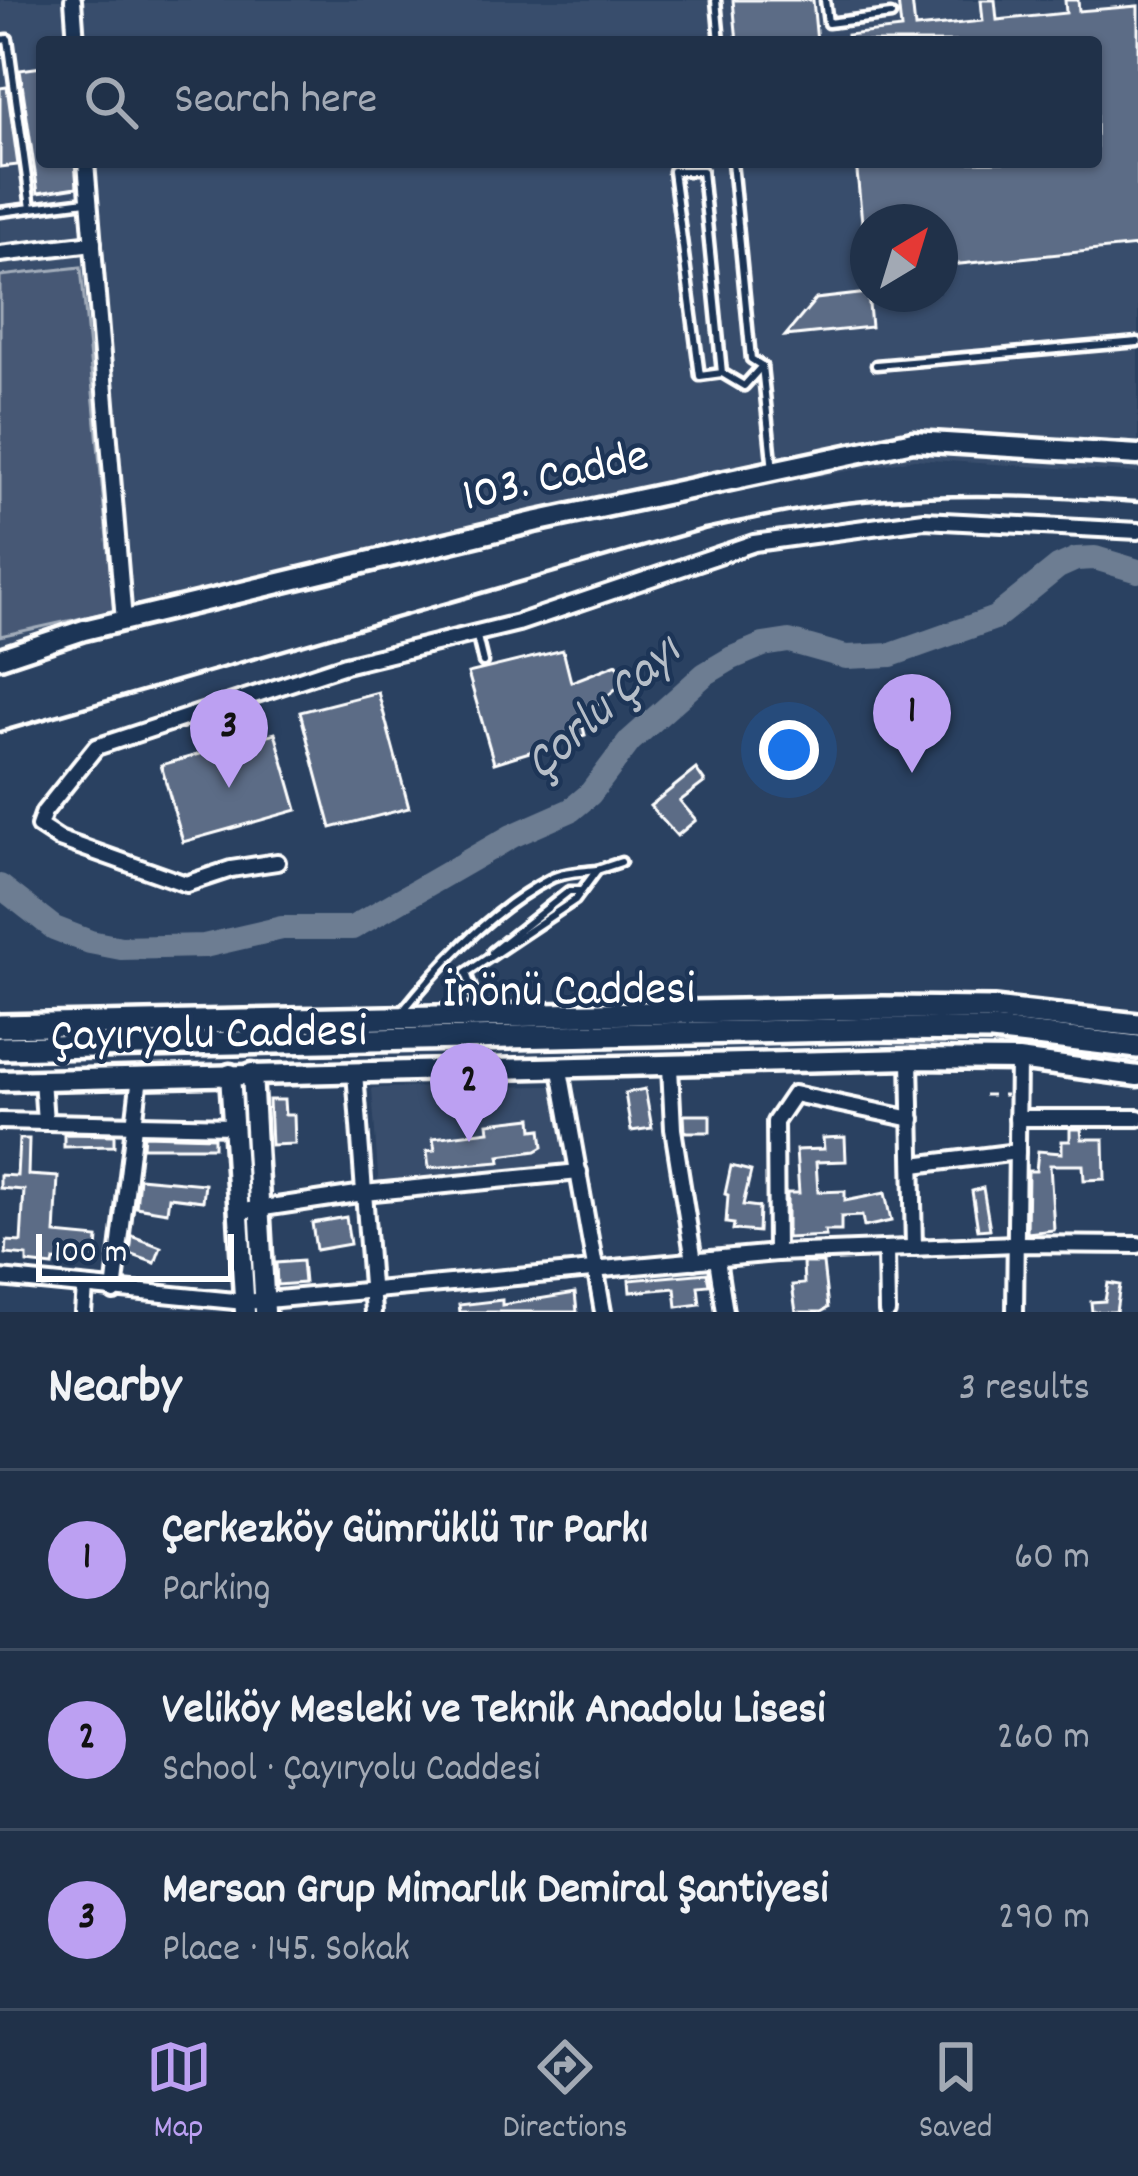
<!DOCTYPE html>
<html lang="en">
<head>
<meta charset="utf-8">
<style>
	:root { --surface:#203149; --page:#2d3d53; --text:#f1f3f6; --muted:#a2a9b4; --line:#3d4c61; --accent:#bca0f2 }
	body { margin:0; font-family:Dekko,sans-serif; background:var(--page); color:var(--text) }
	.compass { position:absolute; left:850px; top:204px; width:108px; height:108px; border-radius:50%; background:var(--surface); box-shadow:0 3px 9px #0004; rotate:38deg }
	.scale { position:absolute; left:36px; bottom:30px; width:198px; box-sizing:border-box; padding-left:12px; border:6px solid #fff; border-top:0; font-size:33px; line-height:42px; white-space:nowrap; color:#fff; -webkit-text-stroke:9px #1d3557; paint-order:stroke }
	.you { position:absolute; left:789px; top:750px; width:42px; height:42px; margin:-30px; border:9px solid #fff; border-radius:50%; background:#1a73e8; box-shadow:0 0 0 18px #1a73e833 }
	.badge { display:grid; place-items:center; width:78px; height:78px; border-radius:50%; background:var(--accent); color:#111; font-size:39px; font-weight:700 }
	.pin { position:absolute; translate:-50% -99px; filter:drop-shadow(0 3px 6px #0008) }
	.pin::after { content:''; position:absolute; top:63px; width:42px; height:36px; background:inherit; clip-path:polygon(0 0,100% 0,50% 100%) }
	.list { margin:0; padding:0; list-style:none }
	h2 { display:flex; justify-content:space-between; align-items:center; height:156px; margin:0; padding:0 48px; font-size:51px }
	h2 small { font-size:39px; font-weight:400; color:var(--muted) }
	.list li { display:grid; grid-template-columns:78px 1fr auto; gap:36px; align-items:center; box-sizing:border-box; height:180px; padding:0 48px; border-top:3px solid var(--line) }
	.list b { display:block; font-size:45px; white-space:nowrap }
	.list p { margin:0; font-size:39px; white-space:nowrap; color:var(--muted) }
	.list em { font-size:39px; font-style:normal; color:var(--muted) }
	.icon { flex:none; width:66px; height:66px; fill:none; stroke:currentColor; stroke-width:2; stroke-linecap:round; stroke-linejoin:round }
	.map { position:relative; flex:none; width:1138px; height:1312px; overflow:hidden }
	.search { position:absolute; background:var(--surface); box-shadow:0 3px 9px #0004; left:36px; right:36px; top:36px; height:132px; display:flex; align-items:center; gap:30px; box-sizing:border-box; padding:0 42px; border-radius:12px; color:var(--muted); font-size:45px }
	.sheet { height:696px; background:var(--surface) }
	nav { display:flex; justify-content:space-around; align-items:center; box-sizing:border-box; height:168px; border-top:3px solid var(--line); background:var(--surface); font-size:33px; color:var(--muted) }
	nav a { display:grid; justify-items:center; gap:6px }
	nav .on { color:var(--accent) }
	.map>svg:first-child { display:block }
	.built { fill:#394e6c; fill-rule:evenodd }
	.green { fill:#465975; stroke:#a2acba; stroke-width:3 }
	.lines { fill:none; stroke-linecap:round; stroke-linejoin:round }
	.river { stroke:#6d7d92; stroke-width:24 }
	.building { fill:#5b6c86; stroke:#fff; stroke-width:3 }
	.lane-casing { stroke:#fff; stroke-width:15 }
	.street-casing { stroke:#fff; stroke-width:22 }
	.secondary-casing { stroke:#fff; stroke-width:27 }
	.primary-casing { stroke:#fff; stroke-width:30 }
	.path { stroke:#fff; stroke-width:3; stroke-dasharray:9 9; stroke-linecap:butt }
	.lane { stroke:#1d3557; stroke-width:6 }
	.street { stroke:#1d3557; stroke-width:14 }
	.secondary { stroke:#1d3557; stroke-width:18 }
	.primary { stroke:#1d3557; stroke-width:21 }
	.rail { stroke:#fff; stroke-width:4.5 }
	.labels { text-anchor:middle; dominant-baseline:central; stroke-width:9; stroke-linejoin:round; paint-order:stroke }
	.street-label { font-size:48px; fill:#fff; stroke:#1d3557 }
	.water-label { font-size:51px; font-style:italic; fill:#b6bec8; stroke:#1d3557 }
</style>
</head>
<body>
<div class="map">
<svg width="1138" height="1312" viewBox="0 0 1138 1312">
	<rect width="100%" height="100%" fill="#2a4161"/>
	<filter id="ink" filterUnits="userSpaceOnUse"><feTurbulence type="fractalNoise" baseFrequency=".00833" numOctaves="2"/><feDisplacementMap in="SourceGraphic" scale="24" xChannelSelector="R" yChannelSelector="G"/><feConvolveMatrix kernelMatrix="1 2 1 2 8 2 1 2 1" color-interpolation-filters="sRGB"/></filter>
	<g filter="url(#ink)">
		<g class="built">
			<path d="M0 0H1138V473L914 459 716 495 0 647ZM42 42H1096V162H42ZM868 222H940V294H868Z"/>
			<polygon points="551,1086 560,1116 565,1168 379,1189 372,1088"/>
		</g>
		<polygon class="green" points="81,267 114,611 0,636 0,276"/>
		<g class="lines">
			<polyline class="river" points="0,886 54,928 90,942 121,948 204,946 282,928 352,928 512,836 571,810 590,794 630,741 705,674 732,658 763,645 789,641 846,657 891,655 995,618 1058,567 1076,559 1095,558 1138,571"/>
		</g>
		<g class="building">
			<polygon points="733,0 813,0 817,42 737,42"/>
			<polygon points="898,0 912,0 915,28 983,21 981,0 995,0 997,20 1066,13 1065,0 1078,0 1079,11 1138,6 1138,246 940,266 940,222 862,222 856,162 1096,162 1096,42 847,42 847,35 901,29"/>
			<polygon points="42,67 42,162 39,162 75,162 77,187 38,193 20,70"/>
			<polygon points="7,87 18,165 0,167 0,88"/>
			<polygon points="868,293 871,327 785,336 816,299"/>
			<polygon points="563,650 571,682 617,664 623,682 581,720 585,735 494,763 468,673"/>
			<polygon points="378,692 409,808 331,828 300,712"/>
			<polygon points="275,733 297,810 183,842 161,765"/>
			<polygon points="696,769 705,782 680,801 696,820 677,836 650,806"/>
			<polygon points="645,1089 652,1128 631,1131 625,1093"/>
			<polygon points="269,1100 284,1100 285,1115 294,1115 295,1144 271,1145"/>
			<polygon points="684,1115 710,1115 710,1132 685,1132"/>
			<polygon points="532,1118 533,1130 541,1129 543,1147 536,1151 499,1156 500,1162 429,1168 427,1151 435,1150 433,1138 489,1131 488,1123"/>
			<polygon points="1070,1129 1081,1129 1082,1139 1104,1139 1105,1179 1084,1180 1083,1165 1050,1165 1054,1230 1027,1233 1028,1171 1036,1171 1038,1151 1062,1153 1062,1141 1070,1141"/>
			<polygon points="64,1134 114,1135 114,1146 64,1147"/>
			<polygon points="144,1135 214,1137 214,1147 143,1147"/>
			<polygon points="845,1137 846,1161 816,1162 818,1192 845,1191 845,1201 885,1193 891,1221 864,1227 862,1216 841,1217 841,1231 825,1231 826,1236 787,1238 787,1193 799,1193 796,1150 824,1149 823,1138"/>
			<polygon points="19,1139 29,1139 28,1175 58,1177 55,1234 98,1238 96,1264 54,1261 53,1266 27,1263 27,1256 6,1254 7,1241 21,1242 24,1190 0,1188 0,1175 17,1176"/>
			<polygon points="731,1166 751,1171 743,1205 759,1207 758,1232 733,1230 734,1224 726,1223 728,1195 725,1194"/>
			<polygon points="139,1178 205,1184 203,1201 169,1197 167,1212 136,1207"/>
			<polygon points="983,1188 990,1229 978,1230 972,1191"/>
			<polygon points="346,1217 350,1244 316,1250 312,1223"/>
			<polygon points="132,1236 161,1247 155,1263 130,1254"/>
			<polygon points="302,1261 304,1283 277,1285 276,1263"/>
			<polygon points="803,1263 823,1263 828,1308 821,1312 796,1312 792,1285 804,1284"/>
			<polygon points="707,1273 709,1285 698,1286 700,1304 677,1307 675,1288 630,1292 629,1280"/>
			<polygon points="1108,1283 1120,1285 1116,1312 1092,1312 1091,1302 1105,1301"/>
			<polygon points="575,1293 577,1312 460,1312 459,1305 502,1300 502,1305"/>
		</g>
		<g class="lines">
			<g class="lane-casing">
				<g id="lane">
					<polyline points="716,0 720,42"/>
					<polyline points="825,0 828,23 891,15"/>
					<polyline points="0,40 8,39 31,208"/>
					<polyline points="0,212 86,201"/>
					<polyline points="876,365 1138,342"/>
					<polyline points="762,366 773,470"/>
					<polyline points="722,373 702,171 673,171 700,376 722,373 744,386 762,366 751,359 732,162"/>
					<polyline points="477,637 483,662"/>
					<polyline points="492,952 569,891 581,891"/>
					<path d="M402 1012C442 962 492 909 550 879 563 872 582 872 597 870"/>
					<polyline points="481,1013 466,973 575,900 597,870 621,862"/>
				</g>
			</g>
			<g class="street-casing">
				<g id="street">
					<polyline points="73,0 76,42"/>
					<polyline points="86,162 124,621"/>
					<polyline points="0,254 93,243"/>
					<polyline points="277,862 231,869 186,884 59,839 39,826 44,812 96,747 345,665 518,623 754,543 924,520 1138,531"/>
					<polyline points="910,1059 914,1248"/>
					<polyline points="670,1067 673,1129 694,1261"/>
					<polyline points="560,1070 603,1312"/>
					<polyline points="355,1072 373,1312"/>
					<polyline points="42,1079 45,1122"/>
					<polyline points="1017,1118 1138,1118"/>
					<polyline points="0,1121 233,1126"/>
					<polyline points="914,1165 1017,1152"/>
					<polyline points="250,1210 364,1193 579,1172"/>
					<polyline points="886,1249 887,1312"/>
					<polyline points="776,1253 775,1122 794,1094 912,1119"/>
					<polyline points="717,1259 725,1312"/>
					<polyline points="0,1278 245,1302 776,1253 1016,1244 1138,1245"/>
					<polyline points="114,1292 140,1076"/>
					<polyline points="83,1312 85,1289"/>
					<polyline points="1015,1312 1018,1060"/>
				</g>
			</g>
			<g class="secondary-casing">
				<g id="secondary">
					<polyline points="0,658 84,630 534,522 913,441 1138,455"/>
					<polyline points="252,1073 265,1312"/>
					<polyline points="230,1074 245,1312"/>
					<polyline points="0,1081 910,1059 1018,1060 1138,1076"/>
				</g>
			</g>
			<g class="primary-casing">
				<g id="primary">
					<polyline points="0,1026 883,1008 993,1009 1138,1025"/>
					<polyline points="0,1048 883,1029 992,1030 1138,1047"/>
				</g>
			</g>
			<polyline class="path" points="984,1095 1006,1095"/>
			<use href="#lane" class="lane"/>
			<use href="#street" class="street"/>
			<use href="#secondary" class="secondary"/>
			<use href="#primary" class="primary"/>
			<path class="rail" d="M0 732 704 529C765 516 825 503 887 499 970 493 1055 497 1138 502"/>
		</g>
	</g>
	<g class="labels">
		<g class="street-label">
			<text transform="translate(556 479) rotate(-13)">103. Cadde</text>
			<text transform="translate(569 994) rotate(-1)">İnönü Caddesi</text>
			<text transform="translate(209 1037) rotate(-1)">Çayıryolu Caddesi</text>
		</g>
		<g class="water-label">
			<text transform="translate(605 710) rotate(-42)">Çorlu Çayı</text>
		</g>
	</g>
</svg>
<svg class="compass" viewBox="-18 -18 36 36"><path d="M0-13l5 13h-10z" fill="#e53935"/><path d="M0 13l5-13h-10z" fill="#a2a9b4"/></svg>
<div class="scale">100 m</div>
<div class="you"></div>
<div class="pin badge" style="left:912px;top:773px">1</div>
<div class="pin badge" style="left:469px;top:1142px">2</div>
<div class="pin badge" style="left:229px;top:788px">3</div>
<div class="search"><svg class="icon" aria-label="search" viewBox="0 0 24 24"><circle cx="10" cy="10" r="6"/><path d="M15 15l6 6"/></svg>Search here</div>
</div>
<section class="sheet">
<h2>Nearby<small>3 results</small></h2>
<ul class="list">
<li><span class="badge">1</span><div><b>Çerkezköy Gümrüklü Tır Parkı</b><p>Parking</p></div><em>60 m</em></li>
<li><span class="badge">2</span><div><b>Veliköy Mesleki ve Teknik Anadolu Lisesi</b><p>School · Çayıryolu Caddesi</p></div><em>260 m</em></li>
<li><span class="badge">3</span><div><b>Mersan Grup Mimarlık Demiral Şantiyesi</b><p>Place · 145. Sokak</p></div><em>290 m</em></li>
</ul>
</section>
<nav>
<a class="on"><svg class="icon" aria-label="map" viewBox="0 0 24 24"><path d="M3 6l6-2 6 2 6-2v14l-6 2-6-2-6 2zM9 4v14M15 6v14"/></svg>Map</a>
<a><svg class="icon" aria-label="directions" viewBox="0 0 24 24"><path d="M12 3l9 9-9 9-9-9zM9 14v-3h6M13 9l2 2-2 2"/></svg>Directions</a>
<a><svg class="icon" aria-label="saved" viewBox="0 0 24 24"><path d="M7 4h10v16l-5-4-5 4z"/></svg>Saved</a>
</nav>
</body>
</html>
